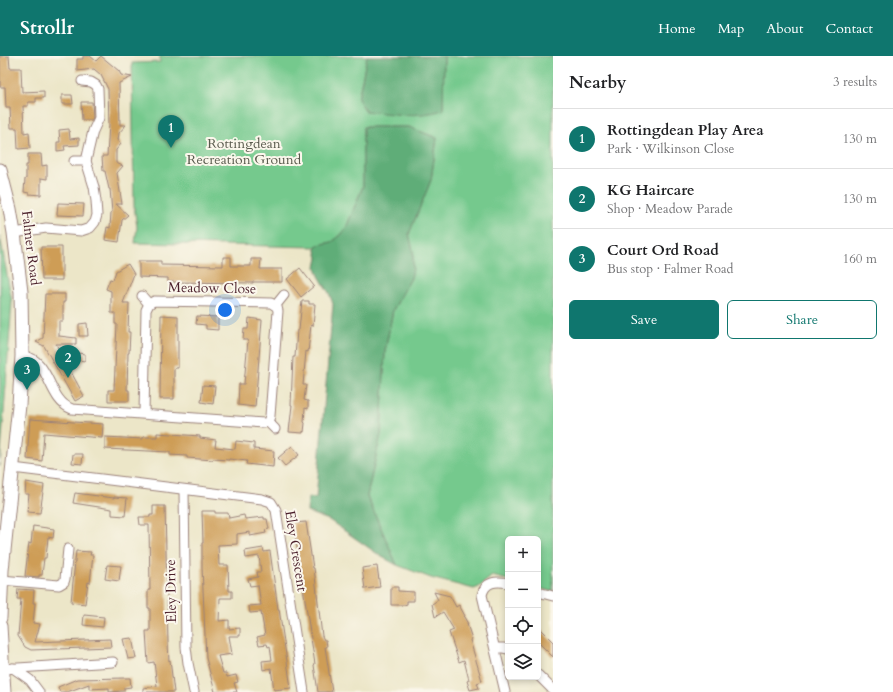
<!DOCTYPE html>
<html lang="en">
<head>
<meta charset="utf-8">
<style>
	:root { --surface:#fff; --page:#f2f2f2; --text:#202124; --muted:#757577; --line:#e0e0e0; --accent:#0f766e }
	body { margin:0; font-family:Cardo,serif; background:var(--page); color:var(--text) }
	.controls { position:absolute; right:12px; bottom:12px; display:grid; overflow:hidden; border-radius:6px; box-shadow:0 2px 6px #0003 }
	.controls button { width:36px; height:36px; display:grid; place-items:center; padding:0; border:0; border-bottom:1px solid var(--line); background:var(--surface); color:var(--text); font:20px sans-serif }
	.you { position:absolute; left:225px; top:254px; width:14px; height:14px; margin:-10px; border:3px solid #fff; border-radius:50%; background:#1a73e8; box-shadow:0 0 0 6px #1a73e833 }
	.badge { display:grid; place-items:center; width:26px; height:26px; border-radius:50%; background:var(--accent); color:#fff; font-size:13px; font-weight:700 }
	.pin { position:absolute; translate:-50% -33px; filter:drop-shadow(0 1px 2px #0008) }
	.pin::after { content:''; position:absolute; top:21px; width:14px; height:12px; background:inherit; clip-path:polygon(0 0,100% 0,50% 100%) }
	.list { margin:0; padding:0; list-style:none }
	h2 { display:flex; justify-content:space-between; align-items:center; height:52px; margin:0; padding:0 16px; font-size:17px }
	h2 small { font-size:13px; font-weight:400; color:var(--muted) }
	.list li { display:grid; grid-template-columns:26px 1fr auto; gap:12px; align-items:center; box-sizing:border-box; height:60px; padding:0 16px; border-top:1px solid var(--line) }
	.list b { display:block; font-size:15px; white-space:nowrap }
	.list p { margin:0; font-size:13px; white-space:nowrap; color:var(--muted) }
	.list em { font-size:13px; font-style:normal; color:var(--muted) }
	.actions { display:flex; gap:8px; padding:12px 16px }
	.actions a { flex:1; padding:9px 0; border:1px solid var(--accent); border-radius:6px; text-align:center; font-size:14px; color:var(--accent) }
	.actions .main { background:var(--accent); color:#fff }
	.icon { flex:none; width:22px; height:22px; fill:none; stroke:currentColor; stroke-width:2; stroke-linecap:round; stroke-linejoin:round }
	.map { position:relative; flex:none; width:553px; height:636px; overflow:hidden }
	header { display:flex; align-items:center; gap:24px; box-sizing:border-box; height:56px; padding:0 20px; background:var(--accent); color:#fff }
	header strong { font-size:19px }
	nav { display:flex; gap:22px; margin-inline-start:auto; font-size:14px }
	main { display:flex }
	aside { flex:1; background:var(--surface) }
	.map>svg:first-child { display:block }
	.green { fill:#74c98d; stroke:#5f745c }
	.forest { fill:#5fad78; stroke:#546652 }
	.building { fill:#ce9d56 }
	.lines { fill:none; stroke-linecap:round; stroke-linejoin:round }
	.street-casing { stroke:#9b827a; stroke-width:11 }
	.secondary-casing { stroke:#9b827a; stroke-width:15 }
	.street { stroke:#fff; stroke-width:9 }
	.secondary { stroke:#fff; stroke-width:13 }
	.labels { text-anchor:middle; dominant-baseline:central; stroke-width:4; stroke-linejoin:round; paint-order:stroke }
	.park-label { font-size:14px; fill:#595a4d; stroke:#fbf7ec }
	.street-label { font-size:14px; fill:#4a1f2b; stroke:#fbf7ec }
</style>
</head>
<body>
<header>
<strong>Strollr</strong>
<nav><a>Home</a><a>Map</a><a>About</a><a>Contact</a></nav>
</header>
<main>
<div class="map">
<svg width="553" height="636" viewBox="0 0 553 636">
	<rect width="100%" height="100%" fill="#fbf7ec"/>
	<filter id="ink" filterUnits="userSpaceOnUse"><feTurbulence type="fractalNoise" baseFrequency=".025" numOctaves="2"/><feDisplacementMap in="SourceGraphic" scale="8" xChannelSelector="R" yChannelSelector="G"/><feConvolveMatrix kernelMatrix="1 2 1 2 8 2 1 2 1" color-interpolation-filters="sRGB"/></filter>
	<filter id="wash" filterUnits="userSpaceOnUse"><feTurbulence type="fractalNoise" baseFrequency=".012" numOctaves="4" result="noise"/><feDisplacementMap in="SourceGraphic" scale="16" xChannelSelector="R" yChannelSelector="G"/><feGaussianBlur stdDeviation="0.9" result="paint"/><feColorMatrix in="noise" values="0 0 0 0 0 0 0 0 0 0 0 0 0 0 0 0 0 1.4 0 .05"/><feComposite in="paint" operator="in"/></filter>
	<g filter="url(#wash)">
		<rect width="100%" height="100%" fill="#ece6c8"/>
		<g class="green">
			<polygon points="160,0 367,0 358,43 443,54 444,0 553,0 553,536 538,532 538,483 508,483 508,524 492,520 479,531 474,533 431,522 397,509 367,440 381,378 385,295 393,254 411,222 413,212 413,195 409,178 431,124 437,82 409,71 363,71 363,130 346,172 341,179 332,186 318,189 315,191 135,187 137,171 134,150 132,7 160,6"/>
			<polygon points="0,180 12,246 0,410"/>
		</g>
		<g class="forest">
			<path d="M367 0H444L443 54C417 62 392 58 365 55L358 43Z"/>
			<polygon points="363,71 409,71 437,82 431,124 409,178 413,195 413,212 411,222 393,254 385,295 381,378 367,440 397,509 382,501 329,464 307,456 308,441 316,442 333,248 329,237 319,220 316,211 318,202 315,191 318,189 332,186 341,179 346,172 363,130"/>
		</g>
		<g id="blocks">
			<g class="building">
				<polygon points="0,0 9,0 10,12 21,12 22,36 44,35 44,42 36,42 36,46 28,46 28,50 23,50 24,77 29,76 30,92 18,93 17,72 11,72 10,52 6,52 5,31 0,31"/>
				<polygon points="83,0 90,0 96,5 101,0 119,15 121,19 132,21 119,27 120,69 126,69 119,77 118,84 121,88 116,94 116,107 123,110 117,117 122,148 116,148 128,159 122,164 119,186 105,184 107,171 110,172 111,156 112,156 110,133 109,133 105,115 103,115 102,100 107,100 109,68 108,33 101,19 94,13 77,15 77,3 83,3"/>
				<polygon points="62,39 72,39 73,48 62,48"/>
				<polygon points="81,46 92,46 93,61 92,64 82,64"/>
				<polygon points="69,73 70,83 79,82 79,89 64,90 65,94 57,95 57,86 60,86 59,74"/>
				<polygon points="28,98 41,98 42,110 47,109 47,123 41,122 41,139 29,138 29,137 24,136 25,123 26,123 26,109 28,109"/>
				<polygon points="58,147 84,148 83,160 57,159"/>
				<polygon points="41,191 62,191 62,224 42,224"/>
				<polygon points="223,201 231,201 231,210 251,210 251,203 261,203 260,213 282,213 282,226 253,226 253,227 168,226 168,222 139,221 139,205 161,205 161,209 223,210"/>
				<polygon points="128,208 134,218 123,247 129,247 128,276 130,276 129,297 128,297 127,334 129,334 129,345 108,345 108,334 114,334 117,268 115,268 115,257 111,257 111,235 106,233 110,223 113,224 116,215"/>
				<polygon points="300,212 314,230 301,241 287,223"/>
				<polygon points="45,238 65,238 65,246 63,246 63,265 59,265 59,280 76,282 76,288 56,288 84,340 75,345 44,290 36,286 43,282"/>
				<polygon points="302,245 309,245 309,248 315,248 313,270 311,269 308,296 306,295 303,329 306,329 304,344 308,345 308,353 305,352 304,366 305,367 304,376 303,375 303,377 289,376 292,349 291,349 293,301 295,301 297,274 299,274"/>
				<polygon points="161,259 178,260 178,312 174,312 174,343 160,343"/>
				<polygon points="197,260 218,261 218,274 206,273 206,269 196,268"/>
				<polygon points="249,262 262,264 255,351 238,349 239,328 244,328 248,284 243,284 244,273 248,273"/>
				<polygon points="87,267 88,280 79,280 79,268"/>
				<polygon points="78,297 85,298 85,305 78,304"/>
				<polygon points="203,329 215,330 213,348 201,346"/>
				<polygon points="30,363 103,368 102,382 44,377 42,405 27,403"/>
				<polygon points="157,377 200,380 200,382 216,384 215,391 235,393 236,385 254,387 254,393 274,395 273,411 246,408 247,405 229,403 229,404 213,403 213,404 187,402 187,400 170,399 170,396 105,393 105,381 143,383 143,381 157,381"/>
				<polygon points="292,390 299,399 285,410 278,402"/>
				<polygon points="73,398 83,398 82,408 72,407"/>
				<polygon points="26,426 44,429 40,457 27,456 29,438 25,438"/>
				<polygon points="75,437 114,442 114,441 127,442 125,460 112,459 112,453 73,447"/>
				<polygon points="153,450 165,450 168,588 169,605 170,604 174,636 143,636 143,632 157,630 154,606 148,607 146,575 150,575 150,552 148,552 148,534 150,534 149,469 140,469 139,461 150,461 150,459 153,459"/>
				<polygon points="202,455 215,455 215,457 228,457 229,462 244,459 245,463 264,461 264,463 267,463 269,473 265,474 266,477 250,480 250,476 237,478 237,488 218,489 219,509 228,509 229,535 232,535 232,542 220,542 219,565 229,564 229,573 240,572 240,580 229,580 232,598 218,600 223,617 226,617 227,621 236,619 238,626 234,627 237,636 215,636 206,602 202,511 202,487 203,487"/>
				<polygon points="306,466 313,512 314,512 322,580 324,584 326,584 327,591 325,591 332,636 318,636 314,609 315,608 293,467"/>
				<polygon points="33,470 54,473 53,482 48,481 46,502 44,502 42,519 39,519 39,521 25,520 29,487 31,488"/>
				<polygon points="263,492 264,496 270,495 278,553 279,553 291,632 274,634 271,612 263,614 262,605 272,604 270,590 268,591 267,588 259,589 257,581 265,579 261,556 250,557 249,550 261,549 258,529 250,530 248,523 258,521 257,516 261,516 259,500 246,502 245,495"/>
				<polygon points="76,495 91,496 90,499 93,499 90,527 88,526 85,548 71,546"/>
				<polygon points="107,509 121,510 119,525 105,523"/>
				<polygon points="377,510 380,531 365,533 362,512"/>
				<polygon points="391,531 398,531 398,535 414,536 414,545 407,545 407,548 404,549 391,549"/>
				<polygon points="18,533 34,534 33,547 35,547 33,567 40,568 35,586 110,583 111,591 31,594 25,591 18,580 21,543 17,543"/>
				<polygon points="434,536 450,540 456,551 459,549 465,560 464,561 468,568 467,568 472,583 470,584 482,625 477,627 479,632 470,634 467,625 469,624 464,604 459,606 449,576 454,574 443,556 435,561 432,548 438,544"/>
				<polygon points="84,559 104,561 103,571 83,569"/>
				<polygon points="538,571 553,586 553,601 538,586"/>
				<polygon points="132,582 136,602 128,603 123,583"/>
				<polygon points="126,622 130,622 131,631 124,632 124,635 109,636 109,632 89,633 89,628 67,636 60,636 58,631 77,623"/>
			</g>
		</g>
	</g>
	<g filter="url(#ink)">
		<use href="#blocks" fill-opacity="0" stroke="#9b827a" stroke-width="1"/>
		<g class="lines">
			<g class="street-casing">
				<g id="street">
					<polyline points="74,105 86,105"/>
					<polyline points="14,177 46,172 81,175 90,172 95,166 97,159 96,145 94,131 86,105 93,75 99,62 98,33 96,29 91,26 82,25"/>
					<polyline points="142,240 149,248"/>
					<polyline points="276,249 284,239"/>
					<path d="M22 300C51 302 47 344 72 353L264 367 268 366 270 360 278 255 277 251 271 247 154 245 149 248 146 254 144 358"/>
					<polyline points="268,366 275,373"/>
					<polyline points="13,412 262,443 271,446 276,454 304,636"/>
					<polyline points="184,434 186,591 188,607 194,636"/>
					<polyline points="1,524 59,529 64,526 65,523 68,493"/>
					<polyline points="538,536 553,540"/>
					<polyline points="495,592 503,592 508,593"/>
					<polyline points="13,612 30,624 39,636"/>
					<polyline points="2,613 113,606"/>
					<polyline points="538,619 553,634"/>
					<path d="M505 636 482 539C485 525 496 525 508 527"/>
				</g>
			</g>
			<g class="secondary-casing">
				<g id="secondary">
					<polyline points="0,114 10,153 14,177 21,236 22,300 19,349 2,514 0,562"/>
					<polyline points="0,570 4,636"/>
				</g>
			</g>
			<use href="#street" class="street"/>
			<use href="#secondary" class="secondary"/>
		</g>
	</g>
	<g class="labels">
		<g class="park-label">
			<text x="244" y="87">Rottingdean<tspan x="244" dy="16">Recreation Ground</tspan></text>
		</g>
		<g class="street-label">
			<text transform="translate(31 192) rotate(83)">Falmer Road</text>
			<text transform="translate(212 232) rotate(1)">Meadow Close</text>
			<text transform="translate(296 495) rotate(81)">Eley Crescent</text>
			<text transform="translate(171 535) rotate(-91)">Eley Drive</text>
		</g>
	</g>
</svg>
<div class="controls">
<button>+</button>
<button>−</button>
<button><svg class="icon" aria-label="locate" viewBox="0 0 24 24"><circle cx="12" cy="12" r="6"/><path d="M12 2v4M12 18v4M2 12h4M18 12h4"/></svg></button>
<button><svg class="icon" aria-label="layers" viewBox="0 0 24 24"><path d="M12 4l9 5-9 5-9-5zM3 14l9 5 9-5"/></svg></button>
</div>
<div class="you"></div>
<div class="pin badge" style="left:171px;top:92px">1</div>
<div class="pin badge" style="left:68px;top:322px">2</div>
<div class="pin badge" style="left:27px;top:334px">3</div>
</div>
<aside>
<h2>Nearby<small>3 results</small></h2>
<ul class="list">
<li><span class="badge">1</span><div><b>Rottingdean Play Area</b><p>Park · Wilkinson Close</p></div><em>130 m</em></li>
<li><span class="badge">2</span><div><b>KG Haircare</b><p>Shop · Meadow Parade</p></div><em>130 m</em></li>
<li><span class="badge">3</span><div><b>Court Ord Road</b><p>Bus stop · Falmer Road</p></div><em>160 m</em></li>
</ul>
<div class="actions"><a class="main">Save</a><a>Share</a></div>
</aside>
</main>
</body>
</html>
